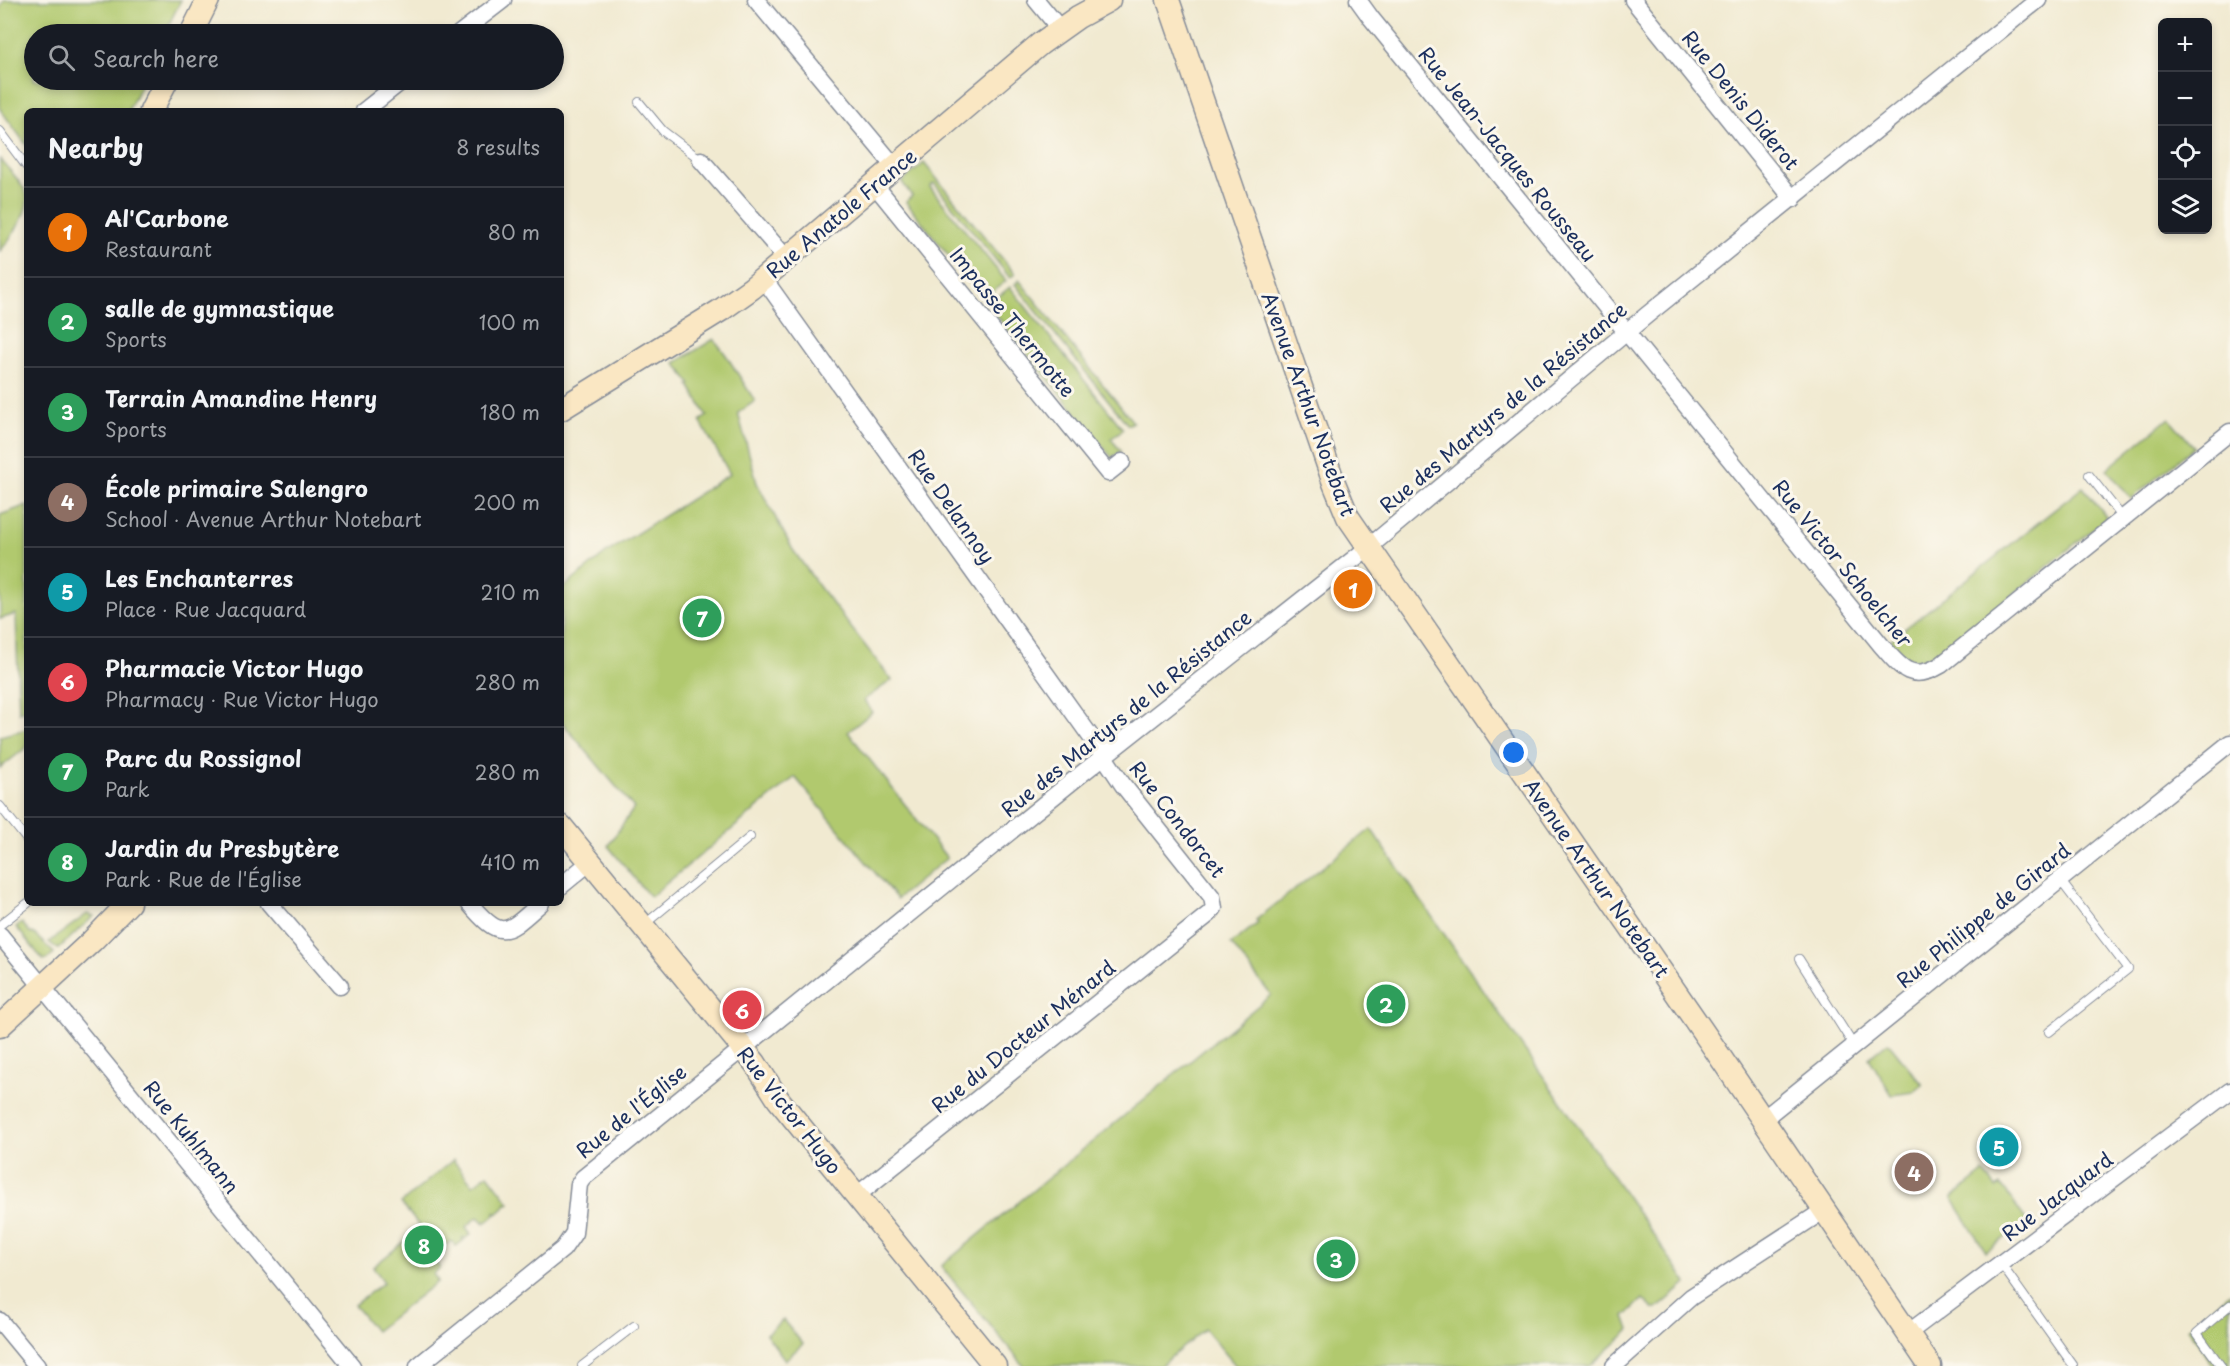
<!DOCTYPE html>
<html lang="en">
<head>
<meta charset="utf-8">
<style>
	:root { --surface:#171b24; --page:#242831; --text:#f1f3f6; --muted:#9ea1a6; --line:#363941; --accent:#c8321e }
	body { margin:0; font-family:"Playpen Sans",sans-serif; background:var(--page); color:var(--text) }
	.controls { position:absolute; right:18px; top:18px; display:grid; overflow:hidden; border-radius:9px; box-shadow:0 3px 9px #0003 }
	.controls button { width:54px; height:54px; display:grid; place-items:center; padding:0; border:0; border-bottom:2px solid var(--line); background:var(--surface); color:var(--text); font:30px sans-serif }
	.you { position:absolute; left:1514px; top:753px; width:21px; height:21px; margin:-15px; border:4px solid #fff; border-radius:50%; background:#1a73e8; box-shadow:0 0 0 9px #1a73e833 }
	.badge { display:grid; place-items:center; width:39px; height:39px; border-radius:50%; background:var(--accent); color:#fff; font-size:20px; font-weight:700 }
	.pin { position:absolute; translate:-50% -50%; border:3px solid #fff; box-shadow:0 2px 6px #0006 }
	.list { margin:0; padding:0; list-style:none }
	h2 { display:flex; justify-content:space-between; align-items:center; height:78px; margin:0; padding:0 24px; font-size:26px }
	h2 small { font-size:20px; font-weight:400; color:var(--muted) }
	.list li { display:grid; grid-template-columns:39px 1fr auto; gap:18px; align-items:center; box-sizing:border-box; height:90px; padding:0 24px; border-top:2px solid var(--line) }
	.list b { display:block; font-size:22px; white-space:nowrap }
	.list p { margin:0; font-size:20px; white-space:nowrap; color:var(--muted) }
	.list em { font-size:20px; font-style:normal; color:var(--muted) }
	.icon { flex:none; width:33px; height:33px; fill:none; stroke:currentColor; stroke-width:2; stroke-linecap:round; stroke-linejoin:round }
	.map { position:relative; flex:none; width:2230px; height:1366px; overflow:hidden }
	.search { position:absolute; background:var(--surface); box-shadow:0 3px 9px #0003; left:24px; top:24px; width:540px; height:66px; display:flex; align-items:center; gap:15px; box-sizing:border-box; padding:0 21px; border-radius:33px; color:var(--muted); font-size:22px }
	.panel { position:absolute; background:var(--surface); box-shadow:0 3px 9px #0003; left:24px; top:108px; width:540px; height:798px; border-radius:9px }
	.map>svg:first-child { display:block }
	.green { fill:#b1c96e; stroke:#667c66; stroke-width:1.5 }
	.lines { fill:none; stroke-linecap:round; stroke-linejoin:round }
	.lane-casing { stroke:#868c98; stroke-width:10 }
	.street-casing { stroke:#868c98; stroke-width:19 }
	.secondary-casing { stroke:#868c98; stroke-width:25 }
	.lane { stroke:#fff; stroke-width:8 }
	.street { stroke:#fff; stroke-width:16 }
	.secondary { stroke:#fae7c3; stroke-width:22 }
	.labels { text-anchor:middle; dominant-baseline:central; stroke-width:6; stroke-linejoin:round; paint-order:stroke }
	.street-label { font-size:20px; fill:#1b2f5e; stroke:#fbf7ec }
</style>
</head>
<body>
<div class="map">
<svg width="2230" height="1366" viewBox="0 0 2230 1366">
	<rect width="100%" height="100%" fill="#fbf7ec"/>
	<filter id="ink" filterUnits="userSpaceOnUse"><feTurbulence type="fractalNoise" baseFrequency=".0167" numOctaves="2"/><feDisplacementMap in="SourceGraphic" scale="12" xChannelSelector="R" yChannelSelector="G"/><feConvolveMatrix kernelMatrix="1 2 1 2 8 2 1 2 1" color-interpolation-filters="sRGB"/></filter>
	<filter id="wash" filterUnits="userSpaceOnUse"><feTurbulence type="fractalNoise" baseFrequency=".008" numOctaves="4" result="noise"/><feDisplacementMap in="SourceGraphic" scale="24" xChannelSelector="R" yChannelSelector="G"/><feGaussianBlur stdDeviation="1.35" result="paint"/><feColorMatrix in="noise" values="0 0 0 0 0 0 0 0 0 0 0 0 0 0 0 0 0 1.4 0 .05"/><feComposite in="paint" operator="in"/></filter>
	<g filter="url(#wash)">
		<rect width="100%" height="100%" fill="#f1ead1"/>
		<g class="green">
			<polygon points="5,0 181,0 164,34 34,34 34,80 143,80 128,111 27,111 27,146 0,109 0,7"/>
			<path d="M0 159C8 169 21 181 26 193 33 208 10 240 0 251Z"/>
			<polygon points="924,163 1015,274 1010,278 934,183 930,187 1006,281 983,299 906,202 912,196 902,182"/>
			<polygon points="1019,280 1133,422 1128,425 1015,284"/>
			<polygon points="1010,287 1123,429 1111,439 1121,451 1112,458 988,305"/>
			<polygon points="714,339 726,355 755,401 738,413 757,483 793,550 821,589 892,680 864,700 872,712 848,732 947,858 897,899 795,777 650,897 608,846 634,808 561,721 561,590 606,553 730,474 700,421 707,416 689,385 691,384 675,363"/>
			<polygon points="2169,418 2194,447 2131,499 2107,469"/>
			<path d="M2083 487 2107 518 1946 649C1922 664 1907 665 1888 642Z"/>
			<polygon points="27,505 27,709 19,712 16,614 0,619 0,515"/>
			<polygon points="27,729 27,747 0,768 0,736"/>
			<polygon points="1371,829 1687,1283 1657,1309 1653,1309 1643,1299 1625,1316 1630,1330 1590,1366 1236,1366 1205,1329 1160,1366 1024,1366 941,1266 1271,995 1231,944 1258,923 1256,920 1266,912"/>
			<polygon points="87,914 94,916 58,949 49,942"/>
			<polygon points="22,923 31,934 33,933 54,953 46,960 43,960 16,927"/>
			<polygon points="1888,1042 1923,1085 1914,1092 1892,1095 1869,1058"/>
			<polygon points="453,1160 473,1185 488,1174 510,1203 507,1205 505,1204 506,1206 497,1214 495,1212 495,1215 487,1222 484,1221 484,1223 478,1217 466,1227 471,1234 466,1238 462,1238 464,1240 456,1246 451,1241 432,1257 440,1268 433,1274 438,1281 375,1331 354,1305 384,1282 373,1267 421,1228 401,1203"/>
			<polygon points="1984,1172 1996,1188 2001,1185 2027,1221 1986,1252 1952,1198"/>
			<polygon points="2230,1293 2230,1366 2213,1366 2188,1328"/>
			<polygon points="783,1320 803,1344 785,1360 766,1334"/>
		</g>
	</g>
	<g filter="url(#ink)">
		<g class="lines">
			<g class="lane-casing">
				<g id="lane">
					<polyline points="639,102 663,131 701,160"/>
					<polyline points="0,131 27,167"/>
					<polyline points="2089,475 2123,518"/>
					<polyline points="0,806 27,840"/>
					<polyline points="645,924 750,837"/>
					<polyline points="0,925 28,903"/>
					<polyline points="1799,959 1854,1046"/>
					<polyline points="2049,1032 2128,969 2060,880"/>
					<polyline points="2001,1264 2073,1365"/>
					<polyline points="582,1366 634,1326"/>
					<polyline points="2221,1366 2197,1333 2230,1305"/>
				</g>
			</g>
			<g class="street-casing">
				<g id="street">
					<polyline points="756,0 895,167"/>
					<polyline points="1036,0 1060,29"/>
					<path d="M1358 0 1371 18 1881 645C1900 667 1911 683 1941 665L2230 432"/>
					<polyline points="1633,0 1793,199"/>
					<polyline points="459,34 503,0"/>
					<polyline points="364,111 403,80"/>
					<polyline points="701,160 787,259"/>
					<polyline points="874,184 1108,473 1122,462"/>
					<polyline points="764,279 1091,737 1123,785 1212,897 1214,908 1209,914 856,1196"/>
					<polyline points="561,886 590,862"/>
					<polyline points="269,903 340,986"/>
					<path d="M469 903C502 942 506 934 541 903"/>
					<polyline points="0,935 352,1366"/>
					<polyline points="1762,1120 2230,743"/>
					<polyline points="0,1321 37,1366"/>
					<polyline points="1908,1333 2230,1091"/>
					<polyline points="418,1366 563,1249 574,1233 579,1184 583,1178 1080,775 1369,547 1647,315 2038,0"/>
					<polyline points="1614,1366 1691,1297 1823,1211"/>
				</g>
			</g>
			<g class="secondary-casing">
				<g id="secondary">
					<polyline points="1168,0 1334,483 1348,517 1708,1039 1930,1366"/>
					<polyline points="191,34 208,0"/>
					<polyline points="151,111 167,80"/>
					<polyline points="561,409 721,310 752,288 1040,44 1078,17 1109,0"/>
					<polyline points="561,826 755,1063 778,1099 995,1366"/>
					<polyline points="0,1026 92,941 129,903"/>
				</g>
			</g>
			<use href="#lane" class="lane"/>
			<use href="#street" class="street"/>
			<use href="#secondary" class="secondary"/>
		</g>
	</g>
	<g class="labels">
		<g class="street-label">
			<text transform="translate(1741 100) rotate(51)">Rue Denis Diderot</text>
			<text transform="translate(1508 154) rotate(51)">Rue Jean-Jacques Rousseau</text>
			<text transform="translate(841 213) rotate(-40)">Rue Anatole France</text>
			<text transform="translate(1013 322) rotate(51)">Impasse Thermotte</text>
			<text transform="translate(1309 404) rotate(70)">Avenue Arthur Notebart</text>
			<text transform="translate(1503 407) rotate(-40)">Rue des Martyrs de la Résistance</text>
			<text transform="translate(952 506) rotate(55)">Rue Delannoy</text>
			<text transform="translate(1843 563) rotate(51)">Rue Victor Schoelcher</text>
			<text transform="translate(1126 713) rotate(-39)">Rue des Martyrs de la Résistance</text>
			<text transform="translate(1178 819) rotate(52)">Rue Condorcet</text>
			<text transform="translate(1597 878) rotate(55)">Avenue Arthur Notebart</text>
			<text transform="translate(1983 915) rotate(-39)">Rue Philippe de Girard</text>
			<text transform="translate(1023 1036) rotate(-39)">Rue du Docteur Ménard</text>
			<text transform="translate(790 1110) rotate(52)">Rue Victor Hugo</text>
			<text transform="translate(631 1111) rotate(-39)">Rue de l'Église</text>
			<text transform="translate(192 1137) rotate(51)">Rue Kuhlmann</text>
			<text transform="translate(2057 1196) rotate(-37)">Rue Jacquard</text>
		</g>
	</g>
</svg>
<div class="controls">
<button>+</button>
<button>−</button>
<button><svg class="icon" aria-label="locate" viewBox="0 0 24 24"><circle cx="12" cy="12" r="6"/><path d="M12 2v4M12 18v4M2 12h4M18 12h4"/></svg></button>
<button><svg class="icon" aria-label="layers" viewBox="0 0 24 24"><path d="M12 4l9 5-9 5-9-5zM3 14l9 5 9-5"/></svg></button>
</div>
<div class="you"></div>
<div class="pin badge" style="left:1353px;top:589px;background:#e8710a">1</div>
<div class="pin badge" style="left:1386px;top:1004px;background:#2e9e5b">2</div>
<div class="pin badge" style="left:1336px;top:1259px;background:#2e9e5b">3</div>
<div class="pin badge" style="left:1914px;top:1172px;background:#8d6e63">4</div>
<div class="pin badge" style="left:1999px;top:1147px;background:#0f9aa8">5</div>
<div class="pin badge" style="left:742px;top:1010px;background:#e0444e">6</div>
<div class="pin badge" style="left:702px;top:618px;background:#2e9e5b">7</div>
<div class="pin badge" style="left:424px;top:1245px;background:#2e9e5b">8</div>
<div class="search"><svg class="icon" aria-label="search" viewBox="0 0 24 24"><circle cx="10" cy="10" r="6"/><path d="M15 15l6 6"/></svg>Search here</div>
<section class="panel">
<h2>Nearby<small>8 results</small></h2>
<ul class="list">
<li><span class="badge" style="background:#e8710a">1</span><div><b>Al'Carbone</b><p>Restaurant</p></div><em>80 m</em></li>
<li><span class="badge" style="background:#2e9e5b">2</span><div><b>salle de gymnastique</b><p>Sports</p></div><em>100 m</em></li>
<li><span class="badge" style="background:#2e9e5b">3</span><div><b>Terrain Amandine Henry</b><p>Sports</p></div><em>180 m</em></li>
<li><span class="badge" style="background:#8d6e63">4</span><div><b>École primaire Salengro</b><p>School · Avenue Arthur Notebart</p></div><em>200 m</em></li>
<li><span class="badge" style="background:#0f9aa8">5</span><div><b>Les Enchanterres</b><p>Place · Rue Jacquard</p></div><em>210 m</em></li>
<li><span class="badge" style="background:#e0444e">6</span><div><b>Pharmacie Victor Hugo</b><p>Pharmacy · Rue Victor Hugo</p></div><em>280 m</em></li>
<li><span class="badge" style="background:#2e9e5b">7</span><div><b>Parc du Rossignol</b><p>Park</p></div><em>280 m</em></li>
<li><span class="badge" style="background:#2e9e5b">8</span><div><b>Jardin du Presbytère</b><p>Park · Rue de l'Église</p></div><em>410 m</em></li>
</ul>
</section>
</div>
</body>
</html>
